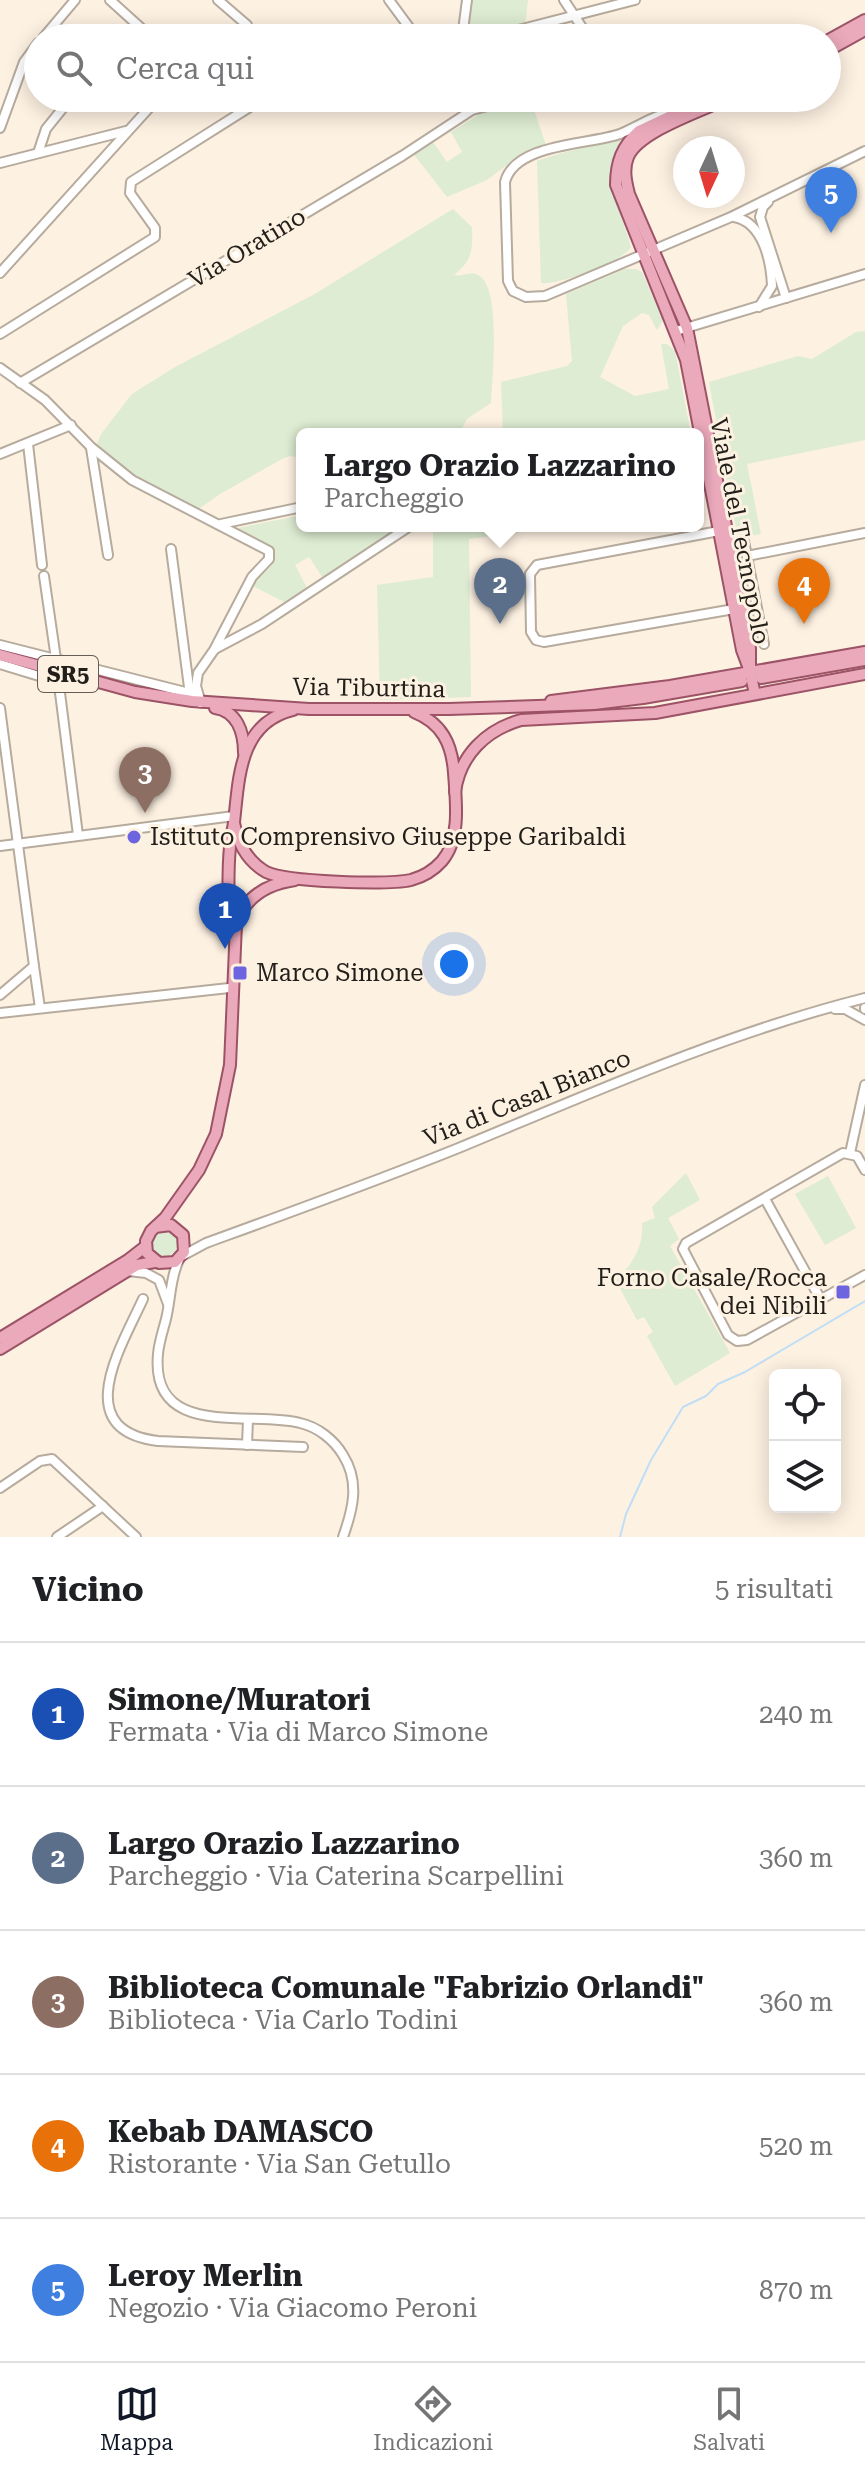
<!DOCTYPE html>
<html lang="it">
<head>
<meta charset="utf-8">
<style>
	:root { --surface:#fff; --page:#f2f2f2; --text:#202124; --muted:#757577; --line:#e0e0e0; --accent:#111827 }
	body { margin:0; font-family:"Roboto Serif",serif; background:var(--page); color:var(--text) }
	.controls { position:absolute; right:24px; bottom:24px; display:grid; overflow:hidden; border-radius:12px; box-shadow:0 4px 20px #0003 }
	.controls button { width:72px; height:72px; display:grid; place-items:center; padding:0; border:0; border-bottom:2px solid var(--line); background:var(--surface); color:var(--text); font:40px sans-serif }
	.compass { position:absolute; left:673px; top:136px; width:72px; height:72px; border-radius:50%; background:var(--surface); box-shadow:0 4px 20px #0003; rotate:184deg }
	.you { position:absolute; left:454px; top:964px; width:28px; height:28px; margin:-20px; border:6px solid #fff; border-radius:50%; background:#1a73e8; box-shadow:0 0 0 12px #1a73e833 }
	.badge { display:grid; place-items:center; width:52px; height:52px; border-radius:50%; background:var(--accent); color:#fff; font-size:26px; font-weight:700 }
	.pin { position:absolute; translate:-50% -66px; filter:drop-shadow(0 2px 4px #0008) }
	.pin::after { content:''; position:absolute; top:42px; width:28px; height:24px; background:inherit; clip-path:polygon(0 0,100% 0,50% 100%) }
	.popup { position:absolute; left:296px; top:428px; width:408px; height:104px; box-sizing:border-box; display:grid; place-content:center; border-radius:12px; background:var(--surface); filter:drop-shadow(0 2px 6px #0005); font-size:26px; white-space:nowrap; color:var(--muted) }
	.popup b { font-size:30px; color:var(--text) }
	.popup::after { content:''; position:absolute; left:50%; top:100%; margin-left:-16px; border:16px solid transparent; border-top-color:var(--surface) }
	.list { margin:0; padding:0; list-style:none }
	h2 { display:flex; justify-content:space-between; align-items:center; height:104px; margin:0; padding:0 32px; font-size:34px }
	h2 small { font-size:26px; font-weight:400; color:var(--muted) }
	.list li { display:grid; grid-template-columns:52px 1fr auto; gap:24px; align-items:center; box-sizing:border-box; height:144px; padding:0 32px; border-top:2px solid var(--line) }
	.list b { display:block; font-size:30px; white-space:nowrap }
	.list p { margin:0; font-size:26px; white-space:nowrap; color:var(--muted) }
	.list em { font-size:26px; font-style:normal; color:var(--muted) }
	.icon { flex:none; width:44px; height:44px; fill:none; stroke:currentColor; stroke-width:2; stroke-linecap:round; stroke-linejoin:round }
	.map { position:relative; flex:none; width:865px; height:1537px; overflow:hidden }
	.search { position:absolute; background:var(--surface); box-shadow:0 4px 20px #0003; left:24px; right:24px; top:24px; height:88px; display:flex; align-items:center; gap:20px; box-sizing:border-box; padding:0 28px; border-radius:44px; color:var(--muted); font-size:30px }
	.sheet { height:824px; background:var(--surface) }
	nav { display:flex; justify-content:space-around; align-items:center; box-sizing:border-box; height:112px; border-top:2px solid var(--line); background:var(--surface); font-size:22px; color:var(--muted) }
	nav a { display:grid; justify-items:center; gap:4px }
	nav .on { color:var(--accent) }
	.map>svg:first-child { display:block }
	.green { fill:#ddecd2 }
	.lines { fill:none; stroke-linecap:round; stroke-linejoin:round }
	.stream { stroke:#c0def5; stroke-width:2 }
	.minor-casing { stroke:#b6ab9d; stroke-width:12 }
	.major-casing { stroke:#9c5366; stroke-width:14 }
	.minor { stroke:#fff; stroke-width:8 }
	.major { stroke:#eba9bc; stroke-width:10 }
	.poi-dot { fill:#6d65df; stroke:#fdf1e2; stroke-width:3 }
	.labels { text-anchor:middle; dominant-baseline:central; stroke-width:6; stroke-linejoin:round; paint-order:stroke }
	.shield { fill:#fdf1e2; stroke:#645d55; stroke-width:2 }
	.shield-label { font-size:22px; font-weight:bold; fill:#221e19 }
	.street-label { font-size:24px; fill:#221e19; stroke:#fdf1e2 }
	.poi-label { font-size:24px; fill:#221e19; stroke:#fdf1e2; text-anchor:start }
</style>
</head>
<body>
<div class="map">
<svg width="865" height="1537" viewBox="0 0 865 1537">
	<rect width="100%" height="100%" fill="#fdf1e2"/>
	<g class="green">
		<polygon points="473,0 528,0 524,36 465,38"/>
		<polygon points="467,98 504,98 504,107 531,101 546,145 512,161 487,180 447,197 408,147 428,135 447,162 462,152 451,132 478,115"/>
		<path d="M627 135C595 172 620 206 631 247 621 263 559 285 541 283L537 161C567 150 598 146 627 135Z"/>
		<path d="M453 209 472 227C473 249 472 261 454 275 462 277 470 271 478 275 502 287 492 378 491 403L467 419 459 434H302V458L290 456 282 459 220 494 196 511C167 496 111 474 97 444L101 434 132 394 175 367 313 295Z"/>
		<polygon points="625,269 636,269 642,272 663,320 657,330 649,315 642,313 623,326 600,377 635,396 669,389 661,344 667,344 675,351 691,434 503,434 501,382 567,366 572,361 566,294"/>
		<polygon points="865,331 865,440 747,464 761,534 738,538 709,382 798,356 812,359 856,332"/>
		<polygon points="302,515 302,526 403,526 323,578 309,557 295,565 307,588 286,603 251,585 272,565 274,556 233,529"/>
		<polygon points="433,526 567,526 469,539 471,697 380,700 377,585 433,577"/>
		<path d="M686 1173 700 1200 668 1218 679 1239 670 1246 730 1353 675 1386 647 1336 653 1332 644 1317 637 1320 616 1281C632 1264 644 1247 642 1223L655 1218 652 1207Z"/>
		<polygon points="828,1176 856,1228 825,1245 795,1194"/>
		<circle cx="165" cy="1244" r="12"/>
	</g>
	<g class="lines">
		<polyline class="stream" points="620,1537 626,1514 651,1460 683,1407 706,1396 718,1384 745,1372 865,1301"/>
		<g class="minor-casing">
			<g id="minor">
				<polyline points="110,0 152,38"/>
				<polyline points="218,0 247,25"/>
				<polyline points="389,0 417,38"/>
				<polyline points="564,0 589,38"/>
				<polyline points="43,38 75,0"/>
				<polyline points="125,38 137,25"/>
				<polyline points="462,38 467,0"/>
				<polyline points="487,38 635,0"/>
				<polyline points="462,98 472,110"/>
				<path d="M672 112C654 115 637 127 620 134 589 145 515 143 505 182L508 281 513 291 526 297 545 296 731 217 865 151"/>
				<polyline points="0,128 24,62 38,43"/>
				<polyline points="38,153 46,129 71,98"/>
				<polyline points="0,163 126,131"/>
				<polyline points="768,202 763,207 760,217 786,298"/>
				<path d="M734 217C763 222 771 261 772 286L759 307"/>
				<polyline points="0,273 158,98"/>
				<polyline points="676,331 865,274"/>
				<polyline points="0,334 155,237 155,228 130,193 131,182 264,98"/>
				<polyline points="0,368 45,400 91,447 132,480 269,551 269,559 252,577 214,650 198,673 196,686 201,703"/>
				<polyline points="20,383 402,156 472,110 518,98"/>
				<polyline points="28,444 42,565"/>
				<polyline points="91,448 108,555"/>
				<polyline points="0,454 71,425"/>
				<polyline points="221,524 302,507"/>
				<polyline points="719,531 537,565 530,574 531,632 536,640 544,642 734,609"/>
				<polyline points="744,541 764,644"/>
				<polyline points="171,549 190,695"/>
				<polyline points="747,556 865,533"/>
				<polyline points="44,576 56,659"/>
				<polyline points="0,645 197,695"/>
				<polyline points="215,649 262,624 410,526"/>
				<polyline points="0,664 49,679 59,685 78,835"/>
				<polyline points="0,708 34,966 0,995"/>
				<polyline points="0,846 234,816"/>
				<polyline points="34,966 40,1008"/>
				<polyline points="865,1008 865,1009"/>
				<polyline points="835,1009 845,1009 865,1020"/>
				<polyline points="0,1013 229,988"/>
				<polyline points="850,1153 865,1085"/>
				<polyline points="865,1170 857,1156 843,1153 686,1243 683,1249 728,1335 737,1341 747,1340 865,1275"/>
				<polyline points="765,1199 821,1300"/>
				<path d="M182 1256 206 1243C291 1212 377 1181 461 1147 594 1092 726 1033 865 998"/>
				<path d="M179 1260C170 1278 171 1299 166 1319 163 1331 159 1342 158 1354 150 1440 251 1410 300 1423 318 1427 334 1440 343 1455 360 1482 353 1509 343 1537"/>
				<polyline points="128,1271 146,1273 159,1280 168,1304"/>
				<path d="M143 1299C121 1347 69 1430 158 1441L303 1447"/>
				<polyline points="247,1445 248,1419"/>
				<polyline points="0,1488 40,1461 52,1459 136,1537"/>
				<polyline points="57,1537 103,1506"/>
			</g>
		</g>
		<g class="major-casing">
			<g id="major">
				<polyline points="827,41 865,20"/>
				<polyline points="827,51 865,30"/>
				<path d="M709 98 639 131C622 146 616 162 616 185L686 360 742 650 748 666"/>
				<path d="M729 98C704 110 639 131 628 157 623 169 626 182 629 194L687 328 750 648V672L755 694"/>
				<polyline points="0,655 135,692 192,701 309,709 449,709 594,704 643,698 742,681"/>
				<polyline points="761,678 865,660"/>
				<polyline points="551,701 670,686 865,652"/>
				<path d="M215 708C237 711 244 732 244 753"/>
				<path d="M455 792C460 755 486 730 521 720L655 713 865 674"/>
				<path d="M234 823C238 844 247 861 266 872 286 882 388 885 411 880 422 877 434 870 442 861 461 839 456 801 454 773 452 744 442 723 414 712"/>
				<path d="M229 935C229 906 227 876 230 847 230 839 233 831 234 822 239 778 239 723 293 710"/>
				<path d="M155 1227 171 1225 183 1235 184 1252 175 1262 159 1263 147 1253 146 1241 151 1231 165 1218 199 1170 216 1134 230 1065 236 924C245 897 267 884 295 880"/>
				<polyline points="0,1338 128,1260 146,1246"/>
				<polyline points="0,1349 137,1265 155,1262"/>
			</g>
		</g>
		<use href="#minor" class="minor"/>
		<use href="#major" class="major"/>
	</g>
	<g class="poi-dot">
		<circle cx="134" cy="837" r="8"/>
		<rect x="232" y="965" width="16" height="16" rx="4"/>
		<rect x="835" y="1284" width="16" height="16" rx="4"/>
	</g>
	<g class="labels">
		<rect class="shield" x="38" y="656" width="60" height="36" rx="6"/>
		<g class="shield-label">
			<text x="68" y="674">SR5</text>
		</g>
		<g class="street-label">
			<text transform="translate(247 248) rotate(-31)">Via Oratino</text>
			<text transform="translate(740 531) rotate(79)">Viale del Tecnopolo</text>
			<text transform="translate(369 688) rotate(1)">Via Tiburtina</text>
			<text transform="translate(527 1098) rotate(-22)">Via di Casal Bianco</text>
		</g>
		<g class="poi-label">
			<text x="150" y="837">Istituto Comprensivo Giuseppe Garibaldi</text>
			<text x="256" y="973">Marco Simone</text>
			<text x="827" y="1278" text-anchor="end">Forno Casale/Rocca<tspan x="827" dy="28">dei Nibili</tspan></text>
		</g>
	</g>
</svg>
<div class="controls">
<button><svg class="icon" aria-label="locate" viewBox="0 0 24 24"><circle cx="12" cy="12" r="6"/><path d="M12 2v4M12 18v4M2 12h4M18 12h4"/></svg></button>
<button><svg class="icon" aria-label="layers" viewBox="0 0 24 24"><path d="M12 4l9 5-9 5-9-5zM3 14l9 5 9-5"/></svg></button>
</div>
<svg class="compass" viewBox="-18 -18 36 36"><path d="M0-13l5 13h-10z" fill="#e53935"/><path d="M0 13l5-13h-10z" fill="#757577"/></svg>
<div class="you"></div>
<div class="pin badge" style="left:225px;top:949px;background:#1a4fb4">1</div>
<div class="pin badge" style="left:500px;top:624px;background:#5c6f8a">2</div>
<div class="popup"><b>Largo Orazio Lazzarino</b>Parcheggio</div>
<div class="pin badge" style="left:145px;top:813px;background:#8d6e63">3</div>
<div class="pin badge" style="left:804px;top:624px;background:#e8710a">4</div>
<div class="pin badge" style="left:831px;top:233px;background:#3f7fe0">5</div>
<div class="search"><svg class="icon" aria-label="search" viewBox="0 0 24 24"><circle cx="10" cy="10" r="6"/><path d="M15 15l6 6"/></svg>Cerca qui</div>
</div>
<section class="sheet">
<h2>Vicino<small>5 risultati</small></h2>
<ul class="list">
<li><span class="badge" style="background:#1a4fb4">1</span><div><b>Simone/Muratori</b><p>Fermata · Via di Marco Simone</p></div><em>240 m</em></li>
<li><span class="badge" style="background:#5c6f8a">2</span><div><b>Largo Orazio Lazzarino</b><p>Parcheggio · Via Caterina Scarpellini</p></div><em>360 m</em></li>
<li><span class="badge" style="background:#8d6e63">3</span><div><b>Biblioteca Comunale &quot;Fabrizio Orlandi&quot;</b><p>Biblioteca · Via Carlo Todini</p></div><em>360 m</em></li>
<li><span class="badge" style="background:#e8710a">4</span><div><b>Kebab DAMASCO</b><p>Ristorante · Via San Getullo</p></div><em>520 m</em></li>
<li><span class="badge" style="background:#3f7fe0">5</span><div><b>Leroy Merlin</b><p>Negozio · Via Giacomo Peroni</p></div><em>870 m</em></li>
</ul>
</section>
<nav>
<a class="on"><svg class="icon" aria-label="map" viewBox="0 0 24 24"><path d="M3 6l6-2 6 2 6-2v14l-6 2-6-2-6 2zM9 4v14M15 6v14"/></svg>Mappa</a>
<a><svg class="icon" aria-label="directions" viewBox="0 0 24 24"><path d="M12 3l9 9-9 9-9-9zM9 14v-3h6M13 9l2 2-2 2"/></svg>Indicazioni</a>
<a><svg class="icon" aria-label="saved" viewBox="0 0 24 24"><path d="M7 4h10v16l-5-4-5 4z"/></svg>Salvati</a>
</nav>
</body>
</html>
